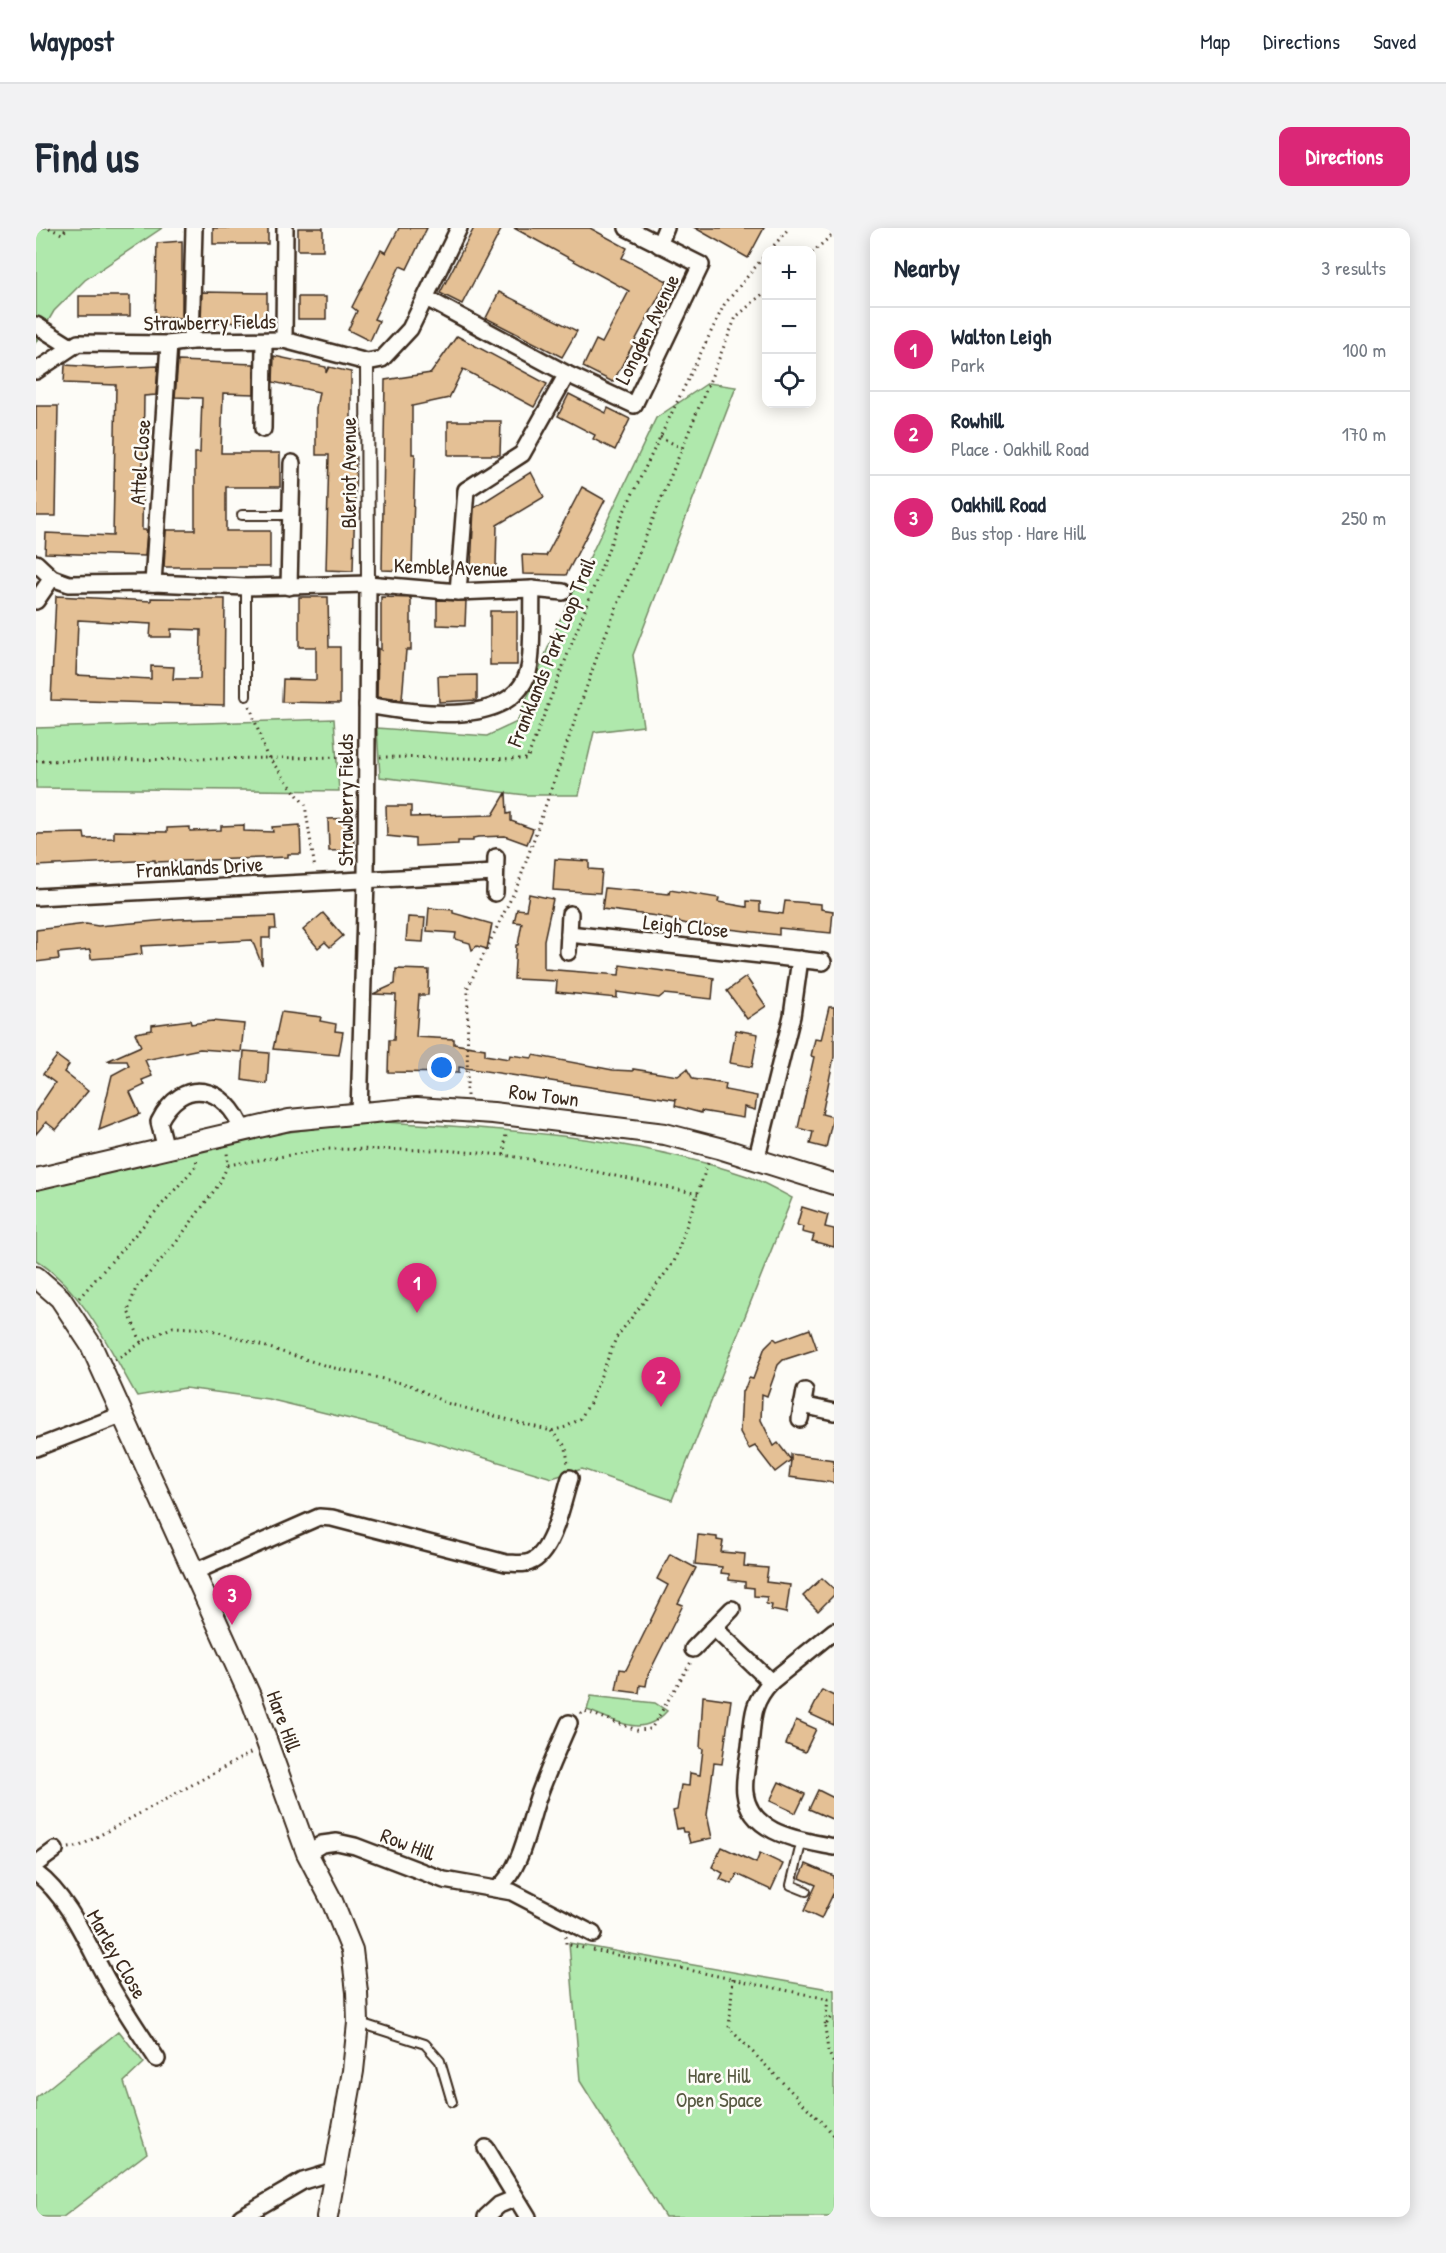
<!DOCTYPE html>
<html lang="en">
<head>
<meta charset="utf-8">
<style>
	:root { --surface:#fff; --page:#f2f2f3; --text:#1f2937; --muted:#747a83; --line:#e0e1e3; --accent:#db2777 }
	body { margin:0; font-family:"Patrick Hand",sans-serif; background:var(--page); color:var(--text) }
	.controls { position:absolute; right:18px; top:18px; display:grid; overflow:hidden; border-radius:12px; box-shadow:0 3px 15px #0003 }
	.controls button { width:54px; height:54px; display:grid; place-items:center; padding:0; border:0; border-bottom:2px solid var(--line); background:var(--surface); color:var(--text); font:30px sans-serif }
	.you { position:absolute; left:406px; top:840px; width:21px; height:21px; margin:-15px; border:4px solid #fff; border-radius:50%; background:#1a73e8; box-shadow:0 0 0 9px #1a73e833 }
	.badge { display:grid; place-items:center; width:39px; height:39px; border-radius:50%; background:var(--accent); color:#fff; font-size:20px; font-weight:700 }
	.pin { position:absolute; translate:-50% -50px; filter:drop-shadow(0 2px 3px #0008) }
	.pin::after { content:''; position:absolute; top:32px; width:21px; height:18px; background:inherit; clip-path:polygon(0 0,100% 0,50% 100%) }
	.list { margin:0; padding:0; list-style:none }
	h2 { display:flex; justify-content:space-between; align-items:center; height:78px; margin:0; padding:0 24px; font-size:26px }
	h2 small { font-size:20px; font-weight:400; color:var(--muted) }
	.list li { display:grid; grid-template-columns:39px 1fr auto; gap:18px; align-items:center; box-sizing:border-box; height:84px; padding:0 24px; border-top:2px solid var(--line) }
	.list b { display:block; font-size:22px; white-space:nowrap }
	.list p { margin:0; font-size:20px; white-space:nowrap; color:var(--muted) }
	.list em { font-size:20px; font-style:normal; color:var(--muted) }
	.icon { flex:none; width:33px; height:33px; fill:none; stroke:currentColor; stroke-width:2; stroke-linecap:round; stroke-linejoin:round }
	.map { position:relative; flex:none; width:798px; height:1989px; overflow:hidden; border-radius:12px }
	header { display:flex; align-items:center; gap:36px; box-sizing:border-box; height:84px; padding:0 30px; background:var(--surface); border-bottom:2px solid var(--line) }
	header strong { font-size:28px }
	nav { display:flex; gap:33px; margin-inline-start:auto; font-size:21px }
	.intro { display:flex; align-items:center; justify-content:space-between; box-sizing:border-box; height:144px; padding:0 36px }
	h1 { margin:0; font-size:42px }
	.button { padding:15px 27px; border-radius:12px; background:var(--accent); color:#fff; font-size:21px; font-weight:700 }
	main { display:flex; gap:36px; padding:0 36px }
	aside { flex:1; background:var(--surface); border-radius:12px; box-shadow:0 3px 15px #0003 }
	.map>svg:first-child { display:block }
	.green { fill:#afe8ac; stroke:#758965; stroke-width:1.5 }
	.building { fill:#e4c095; stroke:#3b2a1e; stroke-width:1.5; fill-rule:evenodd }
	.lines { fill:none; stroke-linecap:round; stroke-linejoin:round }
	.service-casing { stroke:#3b2a1e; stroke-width:12 }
	.pedestrian-casing { stroke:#3b2a1e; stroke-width:16 }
	.minor-casing { stroke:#3b2a1e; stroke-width:20 }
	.tertiary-casing { stroke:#3b2a1e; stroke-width:24 }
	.path { stroke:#3b2a1e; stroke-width:3; stroke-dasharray:1.5 4.5; stroke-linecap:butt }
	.service { stroke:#fdfcf7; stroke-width:8 }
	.pedestrian { stroke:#fdfcf7; stroke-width:12 }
	.minor { stroke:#fdfcf7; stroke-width:15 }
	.tertiary { stroke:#fdfcf7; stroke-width:20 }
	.labels { text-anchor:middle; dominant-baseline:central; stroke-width:5; stroke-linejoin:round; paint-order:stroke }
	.street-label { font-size:21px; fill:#3b2a1e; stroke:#fdfcf7 }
	.park-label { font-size:21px; fill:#585a42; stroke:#fdfcf7 }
</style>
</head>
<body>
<header>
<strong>Waypost</strong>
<nav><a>Map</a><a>Directions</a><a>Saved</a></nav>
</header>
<div class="intro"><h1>Find us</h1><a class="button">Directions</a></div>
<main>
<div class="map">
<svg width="798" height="1989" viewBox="0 0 798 1989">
	<rect width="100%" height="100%" fill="#fdfcf7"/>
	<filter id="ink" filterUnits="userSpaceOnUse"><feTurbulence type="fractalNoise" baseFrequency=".0167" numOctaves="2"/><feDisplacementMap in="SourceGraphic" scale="12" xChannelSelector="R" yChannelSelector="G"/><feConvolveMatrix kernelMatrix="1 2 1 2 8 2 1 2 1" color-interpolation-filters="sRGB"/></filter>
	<g filter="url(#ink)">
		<g class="green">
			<polygon points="0,0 126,0 49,52 18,83 0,114"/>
			<polygon points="672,155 700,159 597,427 607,498 558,504 543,567 490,567 344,549 341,500 451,508 481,494 522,396 620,190"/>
			<polygon points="298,491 303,563 0,560 0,500"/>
			<path d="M333 893C457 900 593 907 711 948 726 953 741 962 756 970L636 1272 546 1241 516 1250 343 1198 232 1171 149 1160 101 1168C73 1120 48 1063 0 1032V962L224 908Z"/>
			<path d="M555 1468 619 1475 631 1483C606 1511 581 1493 551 1482Z"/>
			<polygon points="533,1715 798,1762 798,1989 629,1989 544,1853"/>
			<polygon points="83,1803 108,1835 88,1854 111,1925 27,1989 0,1989 0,1870"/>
		</g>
		<g class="building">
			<rect x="177" y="0" width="55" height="16"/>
			<rect x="262" y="0" width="25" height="22"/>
			<polygon points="363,0 391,0 371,41 364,38 338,91 343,93 334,113 312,102 321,83 316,79 345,22 350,25"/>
			<polygon points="438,0 466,0 426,76 404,65"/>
			<polygon points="478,0 554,0 591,20 586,30 631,53 577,154 547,139 560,112 566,115 593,63"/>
			<polygon points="659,0 728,0 712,30"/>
			<polygon points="146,13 146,90 119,89 121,15"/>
			<polygon points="166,64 231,65 231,95 165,94"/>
			<polygon points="463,64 541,103 526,129 450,90"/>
			<rect x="43" y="68" width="51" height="20"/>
			<rect x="262" y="69" width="28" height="22"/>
			<polygon points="421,108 511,156 498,179 427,141 413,170 376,178 376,226 379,226 376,343 346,342 349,152 395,145"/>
			<polygon points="238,128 290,139 290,145 293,139 315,144 315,229 320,229 317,343 290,342 293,227 280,227 280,180 283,164 237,154"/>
			<polygon points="142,133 218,136 218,166 187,165 185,225 244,225 244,259 190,259 190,303 234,303 234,339 128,339 130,302 159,302 159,225 164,225 166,170 139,169"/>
			<polygon points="29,137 59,139 59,141 122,138 120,167 108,168 106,302 111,302 109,328 9,325 10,305 77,308 80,157 28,155"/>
			<polygon points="533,166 570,185 572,180 594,191 579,222 557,211 559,207 522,188"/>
			<polygon points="0,178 22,178 20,288 0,288"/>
			<polygon points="412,193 465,193 464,227 412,227"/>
			<polygon points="495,244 508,269 461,297 460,339 435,340 438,280"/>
			<polygon points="546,259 569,272 530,347 487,346 486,327 510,328"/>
			<path d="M20 368 115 373V370L189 371 188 477 15 472ZM42 392 115 396 114 409H135V401L165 402 164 451H137L138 439 115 438V451L40 447Z"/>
			<polygon points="263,369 292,369 293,419 304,419 304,475 246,474 247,451 280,452 280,419 263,419"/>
			<polygon points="345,369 375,370 375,422 370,422 366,472 341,469 342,420 345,422"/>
			<polygon points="401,372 430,373 429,398 401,397"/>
			<rect x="454" y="383" width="27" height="54"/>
			<polygon points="441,447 441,472 403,474 402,448"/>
			<polygon points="470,565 471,586 475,585 475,593 497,601 491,616 469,608 442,609 437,610 437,613 422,613 422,616 379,618 379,611 351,608 350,578 375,578 375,589 457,587"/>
			<polygon points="317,590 318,622 293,623 292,591"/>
			<polygon points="208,597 208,603 237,604 236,599 264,597 265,626 252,626 252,629 119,634 119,632 0,638 0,606 48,605 49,611 78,610 78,603 131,604 131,600 154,599 154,603 185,602 185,598"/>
			<polygon points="519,631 553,633 553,641 566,642 564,665 517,662"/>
			<polygon points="569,660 633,666 634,662 683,670 682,674 711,679 711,673 724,674 724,683 747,686 749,673 785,676 785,681 797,683 795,705 743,700 743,707 651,696 621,688 566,681"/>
			<polygon points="493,666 517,671 508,712 508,741 583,747 584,737 678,750 676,771 628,766 623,770 581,764 581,770 520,764 521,753 478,751 480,717 482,717 486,695 478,694 481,681 490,682"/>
			<polygon points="393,680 417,682 417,685 456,696 451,721 441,718 436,722 434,715 419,711 420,705 391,703"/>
			<polygon points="287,685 307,708 294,719 289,714 282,720 267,702"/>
			<polygon points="239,688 240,701 234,701 234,710 226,710 226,737 216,712 105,718 106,726 82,729 55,731 54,722 22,725 23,731 0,734 0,702 50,696 62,698 143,691"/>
			<polygon points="372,689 389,690 387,714 370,713"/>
			<polygon points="360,741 393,742 392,767 383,767 380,809 418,811 418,816 449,821 449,827 473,831 474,827 496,830 497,827 577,842 597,843 597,841 642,848 651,841 657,851 690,856 689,862 721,868 719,882 708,879 707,890 665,883 665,885 639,878 640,872 423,839 423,845 352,844 353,812 358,812 360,767 337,766 359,756"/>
			<polygon points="710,749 730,778 711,791 691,763"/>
			<polygon points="793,779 798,779 798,829 786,886 797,889 790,920 774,916 777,904 762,900 778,829 775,828 779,811 785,812"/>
			<polygon points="245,784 285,789 284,793 300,796 299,803 307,804 303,827 237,821"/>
			<polygon points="154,792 155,796 176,793 208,796 205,824 164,821 109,832 116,848 106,852 109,857 94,864 104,886 63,902 76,847 93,838 91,833 71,833 105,818 99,805 116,802 116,797"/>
			<polygon points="700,802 722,806 716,839 694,835"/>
			<polygon points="208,823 233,825 231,856 206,852"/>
			<polygon points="21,828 33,837 28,844 52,863 20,902 10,894 0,906 0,883 19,855 7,846"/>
			<polygon points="766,979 792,987 789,999 798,1001 798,1019 776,1013 778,1007 766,1004 767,999 761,997"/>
			<polygon points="774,1101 781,1121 747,1132 742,1137 731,1168 726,1166 725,1192 738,1218 742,1215 755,1232 755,1226 798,1232 798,1255 753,1249 755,1232 739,1244 719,1218 713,1221 704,1204 706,1163 708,1163 713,1150 717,1151 729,1119 738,1110 741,1113"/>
			<polygon points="662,1307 681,1309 681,1312 687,1313 685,1324 709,1326 708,1338 732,1340 730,1354 754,1357 750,1385 735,1382 736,1377 730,1376 731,1369 718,1368 718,1360 709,1359 709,1354 693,1352 693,1346 685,1345 686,1339 659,1336"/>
			<polygon points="634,1326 660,1340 642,1375 647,1377 612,1447 610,1458 604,1457 603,1465 580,1462 584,1441 590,1442 632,1357 621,1351"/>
			<polygon points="786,1350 798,1361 798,1367 782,1383 767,1368"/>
			<polygon points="786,1462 798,1468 798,1497 774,1486"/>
			<polygon points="667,1468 695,1472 686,1536 678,1535 671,1587 676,1610 654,1615 651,1604 647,1604 646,1600 641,1601 637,1583 641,1582 645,1557 653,1558 654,1545 664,1547 667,1521 664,1520"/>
			<polygon points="760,1492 780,1501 769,1524 750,1516"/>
			<polygon points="743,1554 769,1566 760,1585 734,1573"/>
			<polygon points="782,1562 798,1570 798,1592 773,1581"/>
			<polygon points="686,1619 720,1635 724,1625 747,1636 735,1662 701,1646 696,1656 684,1651 687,1645 676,1639"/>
			<polygon points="770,1636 798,1648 798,1664 785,1691 768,1683 780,1657 764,1650"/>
		</g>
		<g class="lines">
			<g class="service-casing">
				<g id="service">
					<polyline points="206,287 255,287"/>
					<polyline points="210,468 210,359"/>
					<polyline points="766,1612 755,1657 770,1663"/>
					<polyline points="324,1795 389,1816 404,1833 416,1874"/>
				</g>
			</g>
			<g class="pedestrian-casing">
				<polyline id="pedestrian" points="331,134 332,356"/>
			</g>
			<g class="minor-casing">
				<g id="minor">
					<polyline points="623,17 630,0"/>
					<polyline points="390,70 531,146 598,177 665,37 591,0"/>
					<polyline points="0,97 35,119"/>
					<polyline points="248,112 249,0"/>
					<polyline points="155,113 158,0"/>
					<polyline points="0,143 42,115 133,116 155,113 248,112 331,134 346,131 374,101 423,0"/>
					<polyline points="227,201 228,113"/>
					<polyline points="0,335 16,350 33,356 117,355 210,359 332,356 422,364 496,361 527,364"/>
					<polyline points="117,355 133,116"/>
					<polyline points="253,359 256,235"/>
					<polyline points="422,364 430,262 486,226 531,146"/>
					<polyline points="0,373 16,350"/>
					<path d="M331 477C378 485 484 504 494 435 497 411 495 385 496 361"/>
					<polyline points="459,665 460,629"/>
					<polyline points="0,669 459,645"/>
					<polyline points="533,706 787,734"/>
					<polyline points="532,724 534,686"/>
					<polyline points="323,885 330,652 332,356"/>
					<path d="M130 921 123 894C147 846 190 858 207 903"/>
					<polyline points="720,933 756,788 764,731"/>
					<polyline points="766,1177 798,1184"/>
					<polyline points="764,1191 769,1163"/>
					<polyline points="0,1220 85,1187"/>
					<path d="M158 1344 283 1289 296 1290 470 1335C478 1335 487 1337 494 1334 517 1326 527 1272 534 1250"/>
					<polyline points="678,1400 735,1454 798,1403"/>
					<polyline points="657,1421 696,1381"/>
					<path d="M735 1454C715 1475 717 1491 714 1519 712 1533 707 1551 709 1565 714 1607 766 1612 798 1619"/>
					<polyline points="271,1625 286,1616 301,1614 319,1618 408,1652 476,1664 557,1706"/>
					<polyline points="0,1636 19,1622"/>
					<path d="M0 1645C35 1671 53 1721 74 1757 88 1782 105 1807 121 1831"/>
					<path d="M461 1661C488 1639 492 1594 504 1564 513 1540 523 1518 533 1495"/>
					<polyline points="450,1920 492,1989"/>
					<polyline points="205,1989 267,1953 300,1943"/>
					<polyline points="450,1989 463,1977 480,1970"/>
				</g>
			</g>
			<g class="tertiary-casing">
				<g id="tertiary">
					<polyline points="0,951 253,892 381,880 457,885 629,906 683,920 798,956"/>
					<polyline points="0,1049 24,1070 55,1117 215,1470 271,1625 296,1673 316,1722 321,1764 322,1795 317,1843 291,1989"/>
				</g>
			</g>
			<g class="path">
				<polyline points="13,0 26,6 31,0"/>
				<polyline points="734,22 753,0"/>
				<polyline points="776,25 798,5"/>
				<polyline points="624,209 646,220"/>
				<polyline points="214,478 230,526 269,577 279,641"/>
				<polyline points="344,529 491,531 583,294 688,77 730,26"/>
				<polyline points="0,533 316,529"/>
				<polyline points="431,868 432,759 483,654 564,420 700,89 730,63"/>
				<polyline points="468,927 470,905"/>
				<polyline points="192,937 292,921 405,922 468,927 529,937 662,966"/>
				<polyline points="43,1070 160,938 161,929"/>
				<polyline points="105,1114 92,1083 100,1060 139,1016 183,956 192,937 191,924"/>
				<polyline points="79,1132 111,1111 137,1099 173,1101 294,1139 374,1157 410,1175 515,1203 530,1199 544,1191 554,1175 580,1110 638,1034 672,935"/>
				<polyline points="515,1203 530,1219 532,1237"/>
				<polyline points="545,1486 548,1483 601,1502 615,1501 655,1434"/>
				<polyline points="33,1620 44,1618 218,1523"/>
				<polyline points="530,1708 530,1716 547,1720"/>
				<polyline points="557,1722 792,1771 789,1798 798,1786"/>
				<polyline points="697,1750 693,1800 798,1907"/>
				<polyline points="789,1798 792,1823 798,1836"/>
			</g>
			<use href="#service" class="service"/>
			<use href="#pedestrian" class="pedestrian"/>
			<use href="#minor" class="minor"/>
			<use href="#tertiary" class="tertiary"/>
		</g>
	</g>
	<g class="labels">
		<g class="street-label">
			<text transform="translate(174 94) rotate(-1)">Strawberry Fields</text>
			<text transform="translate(611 101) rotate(-64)">Longden Avenue</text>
			<text transform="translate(104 234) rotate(-86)">Attel Close</text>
			<text transform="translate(312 245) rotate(-90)">Bleriot Avenue</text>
			<text transform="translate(415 339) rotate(2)">Kemble Avenue</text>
			<text transform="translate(515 424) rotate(-68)">Franklands Park Loop Trail</text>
			<text transform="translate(309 572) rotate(-90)">Strawberry Fields</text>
			<text transform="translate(164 639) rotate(-3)">Franklands Drive</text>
			<text transform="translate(650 698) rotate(6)">Leigh Close</text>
			<text transform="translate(508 867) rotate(7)">Row Town</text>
			<text transform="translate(248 1493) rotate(70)">Hare Hill</text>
			<text transform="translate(372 1616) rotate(21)">Row Hill</text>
			<text transform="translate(81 1726) rotate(60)">Marley Close</text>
		</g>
		<g class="park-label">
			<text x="683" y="1847">Hare Hill<tspan x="683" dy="24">Open Space</tspan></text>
		</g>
	</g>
</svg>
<div class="controls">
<button>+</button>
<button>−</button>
<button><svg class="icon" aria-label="locate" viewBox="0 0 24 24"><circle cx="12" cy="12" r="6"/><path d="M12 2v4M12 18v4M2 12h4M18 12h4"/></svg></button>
</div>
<div class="you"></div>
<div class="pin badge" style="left:381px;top:1085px">1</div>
<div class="pin badge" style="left:625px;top:1179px">2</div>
<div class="pin badge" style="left:196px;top:1397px">3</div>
</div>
<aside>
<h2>Nearby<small>3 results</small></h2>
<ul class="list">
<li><span class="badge">1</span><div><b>Walton Leigh</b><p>Park</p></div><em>100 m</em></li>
<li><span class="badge">2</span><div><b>Rowhill</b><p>Place · Oakhill Road</p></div><em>170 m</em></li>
<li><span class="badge">3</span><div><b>Oakhill Road</b><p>Bus stop · Hare Hill</p></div><em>250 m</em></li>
</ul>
</aside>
</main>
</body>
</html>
